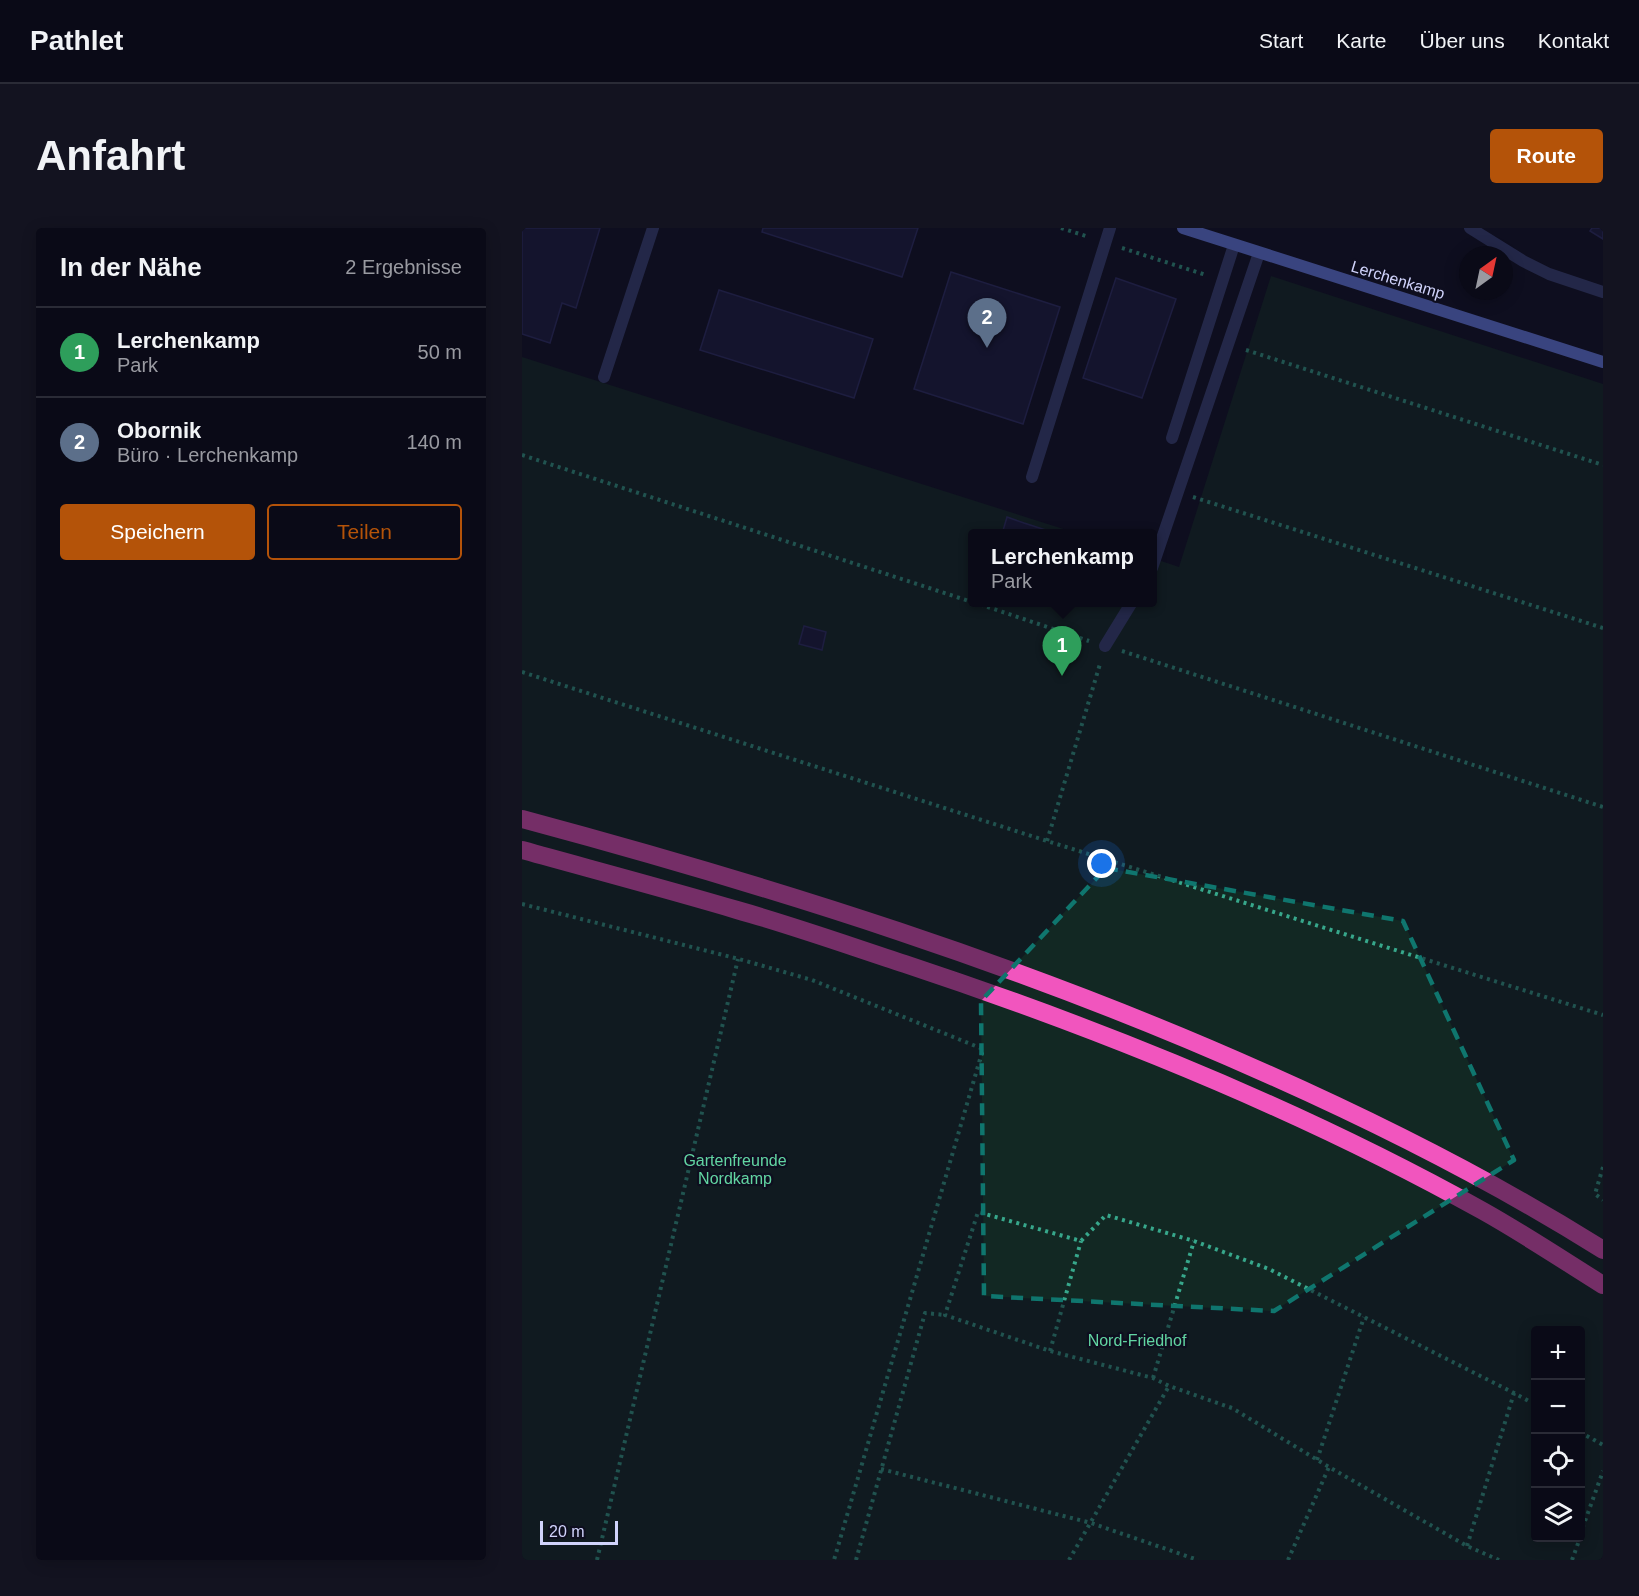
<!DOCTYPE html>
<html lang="de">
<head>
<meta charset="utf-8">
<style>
	:root { --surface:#0a0a17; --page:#131320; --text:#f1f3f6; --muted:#999aa1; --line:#2a2b36; --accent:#b45309 }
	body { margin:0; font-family:Helvetica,sans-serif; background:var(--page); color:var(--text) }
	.controls { position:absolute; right:18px; bottom:18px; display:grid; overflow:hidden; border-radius:6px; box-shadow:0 3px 15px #0003 }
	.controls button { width:54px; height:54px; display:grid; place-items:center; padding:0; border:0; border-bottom:2px solid var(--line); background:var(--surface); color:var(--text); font:30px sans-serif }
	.compass { position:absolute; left:937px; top:18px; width:54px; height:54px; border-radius:50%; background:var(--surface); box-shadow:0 3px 15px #0003; rotate:33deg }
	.scale { position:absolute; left:18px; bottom:15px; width:78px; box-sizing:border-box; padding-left:6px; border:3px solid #d0d3fb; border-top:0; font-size:16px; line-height:21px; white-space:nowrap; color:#d0d3fb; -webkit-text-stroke:4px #0e0e1f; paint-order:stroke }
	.you { position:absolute; left:580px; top:636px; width:21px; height:21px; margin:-15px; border:4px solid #fff; border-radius:50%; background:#1a73e8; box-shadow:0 0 0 9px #1a73e833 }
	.badge { display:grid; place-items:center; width:39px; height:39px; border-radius:50%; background:var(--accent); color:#fff; font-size:20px; font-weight:700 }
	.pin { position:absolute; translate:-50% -50px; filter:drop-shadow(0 2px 3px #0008) }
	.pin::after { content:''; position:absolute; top:32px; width:21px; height:18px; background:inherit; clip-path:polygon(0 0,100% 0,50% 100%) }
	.popup { position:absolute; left:446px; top:301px; width:189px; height:78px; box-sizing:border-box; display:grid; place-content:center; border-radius:6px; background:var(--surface); filter:drop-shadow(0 2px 4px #0005); font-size:20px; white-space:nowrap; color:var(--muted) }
	.popup b { font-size:22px; color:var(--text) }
	.popup::after { content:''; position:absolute; left:50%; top:100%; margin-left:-12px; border:12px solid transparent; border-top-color:var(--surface) }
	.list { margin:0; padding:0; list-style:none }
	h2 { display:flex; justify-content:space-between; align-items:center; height:78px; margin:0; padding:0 24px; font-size:26px }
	h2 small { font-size:20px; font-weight:400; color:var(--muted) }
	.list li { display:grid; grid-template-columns:39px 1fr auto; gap:18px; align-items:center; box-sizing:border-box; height:90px; padding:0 24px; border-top:2px solid var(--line) }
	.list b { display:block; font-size:22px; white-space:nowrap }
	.list p { margin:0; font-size:20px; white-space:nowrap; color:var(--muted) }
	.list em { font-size:20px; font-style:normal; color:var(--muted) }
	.actions { display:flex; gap:12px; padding:18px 24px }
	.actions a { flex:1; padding:14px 0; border:2px solid var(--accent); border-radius:6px; text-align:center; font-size:21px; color:var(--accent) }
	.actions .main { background:var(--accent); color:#fff }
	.icon { flex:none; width:33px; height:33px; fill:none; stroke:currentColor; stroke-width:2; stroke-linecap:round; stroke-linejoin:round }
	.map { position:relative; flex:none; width:1081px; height:1332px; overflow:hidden; border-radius:6px }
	header { display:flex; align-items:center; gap:36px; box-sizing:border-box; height:84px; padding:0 30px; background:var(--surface); border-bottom:2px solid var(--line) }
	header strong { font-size:28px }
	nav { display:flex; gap:33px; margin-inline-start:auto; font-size:21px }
	.intro { display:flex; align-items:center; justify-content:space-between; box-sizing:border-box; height:144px; padding:0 36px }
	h1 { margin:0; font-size:42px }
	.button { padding:15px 27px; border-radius:6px; background:var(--accent); color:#fff; font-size:21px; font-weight:700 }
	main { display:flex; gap:36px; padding:0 36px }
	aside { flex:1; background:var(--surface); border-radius:6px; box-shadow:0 3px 15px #0003 }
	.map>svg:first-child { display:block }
	.green { fill:#122823; fill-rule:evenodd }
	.building { fill:#1c1c3e; stroke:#303068; stroke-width:1.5 }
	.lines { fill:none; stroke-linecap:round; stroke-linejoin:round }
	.path { stroke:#37a78b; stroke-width:4; stroke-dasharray:3 4.5; stroke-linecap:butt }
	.lane { stroke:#3d467a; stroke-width:12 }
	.street { stroke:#3d467a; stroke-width:12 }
	.secondary { stroke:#6e85f3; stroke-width:12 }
	.highway { stroke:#f155be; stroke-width:18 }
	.marked { fill:none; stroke:#0f766e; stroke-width:4.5; stroke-dasharray:12 8; stroke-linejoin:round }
	.labels { text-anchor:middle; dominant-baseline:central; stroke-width:4.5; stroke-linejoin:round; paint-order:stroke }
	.street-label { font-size:16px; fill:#d0d3fb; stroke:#0e0e1f }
	.park-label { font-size:16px; fill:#62d5a2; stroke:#0e0e1f }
</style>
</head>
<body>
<header>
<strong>Pathlet</strong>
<nav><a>Start</a><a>Karte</a><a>Über uns</a><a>Kontakt</a></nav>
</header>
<div class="intro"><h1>Anfahrt</h1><a class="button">Route</a></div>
<main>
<aside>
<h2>In der Nähe<small>2 Ergebnisse</small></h2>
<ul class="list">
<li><span class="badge" style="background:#2e9e5b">1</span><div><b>Lerchenkamp</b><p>Park</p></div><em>50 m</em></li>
<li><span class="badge" style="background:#5c6f8a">2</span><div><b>Obornik</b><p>Büro · Lerchenkamp</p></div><em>140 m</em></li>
</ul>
<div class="actions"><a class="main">Speichern</a><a>Teilen</a></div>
</aside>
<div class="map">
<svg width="1081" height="1332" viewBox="0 0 1081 1332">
	<rect width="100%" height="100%" fill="#0e0e1f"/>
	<path class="green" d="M749 48 1081 156V1332H0V129L554 305 450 306V374H630V330L657 339ZM1014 1102H1058V1310H1014Z"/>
	<g class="building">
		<polygon points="0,0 78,0 54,80 40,75 28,115 0,106"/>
		<polygon points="241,0 396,0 380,49 240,4"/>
		<polygon points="1070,0 1081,0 1081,11 1068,3"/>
		<polygon points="429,44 538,79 501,196 392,161"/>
		<polygon points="594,50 654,71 620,170 561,150"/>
		<polygon points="197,62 351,111 332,170 178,122"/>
		<polygon points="485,289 502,295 536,306 480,306"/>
		<polygon points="282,398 304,404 300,422 277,416"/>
	</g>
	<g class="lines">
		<g class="path">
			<polyline points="539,0 567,9"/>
			<polyline points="600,20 684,47"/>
			<polyline points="724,122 1081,237"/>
			<polyline points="0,227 450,374"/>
			<polyline points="671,269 1081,400"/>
			<polyline points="451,374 567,413"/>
			<polyline points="600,423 1081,579"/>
			<polyline points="0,444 525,613 1081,787"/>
			<polyline points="525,613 578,436"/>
			<polyline points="0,676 217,731 290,752 461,821 312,1332"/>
			<polyline points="1081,939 1073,966 1081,972"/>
			<polyline points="528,1123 559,1013"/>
			<polyline points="631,1150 672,1013"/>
			<polyline points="1058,1204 1081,1217"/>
			<polyline points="795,1232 842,1089"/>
			<polyline points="359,1241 569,1295 676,1332"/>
			<polyline points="1058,1307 1081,1243"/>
			<polyline points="945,1318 992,1165"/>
			<polyline points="75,1332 216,731"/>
			<polyline points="334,1332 403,1085 423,1087"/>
			<polyline points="547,1332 647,1158"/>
			<polyline points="766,1332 807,1239"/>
			<polyline points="977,1332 945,1318 807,1239 710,1180 647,1158 631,1150 528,1123 423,1087 456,984 559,1013 584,987 672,1013 747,1041 992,1165 1014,1177"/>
			<polyline points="1050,1332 1058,1310"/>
		</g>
		<g class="lane">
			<polyline points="650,210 712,17"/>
			<polyline points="510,249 588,0"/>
			<polyline points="630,340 737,25"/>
			<polyline points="583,418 610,374"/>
		</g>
		<g class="street">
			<polyline points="948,0 1001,33 1027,46 1081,64"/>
			<polyline points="82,149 131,0"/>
		</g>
		<polyline class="secondary" points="661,0 1081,134"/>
		<g class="highway">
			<path d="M0 591C253 659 504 738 743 845 860 897 973 954 1081 1022"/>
			<path d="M0 622C72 642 144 661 215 682 272 698 328 718 383 736 582 802 778 881 961 983 1002 1006 1041 1032 1081 1057"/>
		</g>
	</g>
	<path d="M0 0H1081V1332H0ZM584 640 881 693 992 932 752 1083 462 1068 459 773Z" fill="#0e0e1f" fill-opacity=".55" fill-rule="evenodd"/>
	<path class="marked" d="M584 640 881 693 992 932 752 1083 462 1068 459 773Z"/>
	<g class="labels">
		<g class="street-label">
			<text transform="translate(876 52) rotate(17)">Lerchenkamp</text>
		</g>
		<g class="park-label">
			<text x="213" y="932">Gartenfreunde<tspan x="213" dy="18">Nordkamp</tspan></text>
			<text x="615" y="1112">Nord-Friedhof</text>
		</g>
	</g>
</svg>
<div class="controls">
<button>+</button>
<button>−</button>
<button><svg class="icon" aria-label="locate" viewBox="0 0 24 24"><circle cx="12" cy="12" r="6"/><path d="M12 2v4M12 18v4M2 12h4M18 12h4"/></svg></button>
<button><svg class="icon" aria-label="layers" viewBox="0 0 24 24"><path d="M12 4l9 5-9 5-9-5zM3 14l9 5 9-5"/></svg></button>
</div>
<svg class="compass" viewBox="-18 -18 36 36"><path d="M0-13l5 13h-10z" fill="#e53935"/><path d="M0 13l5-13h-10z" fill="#999aa1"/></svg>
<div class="scale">20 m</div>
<div class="you"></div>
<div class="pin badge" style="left:540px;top:448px;background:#2e9e5b">1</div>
<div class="popup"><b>Lerchenkamp</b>Park</div>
<div class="pin badge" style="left:465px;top:120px;background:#5c6f8a">2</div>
</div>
</main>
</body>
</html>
